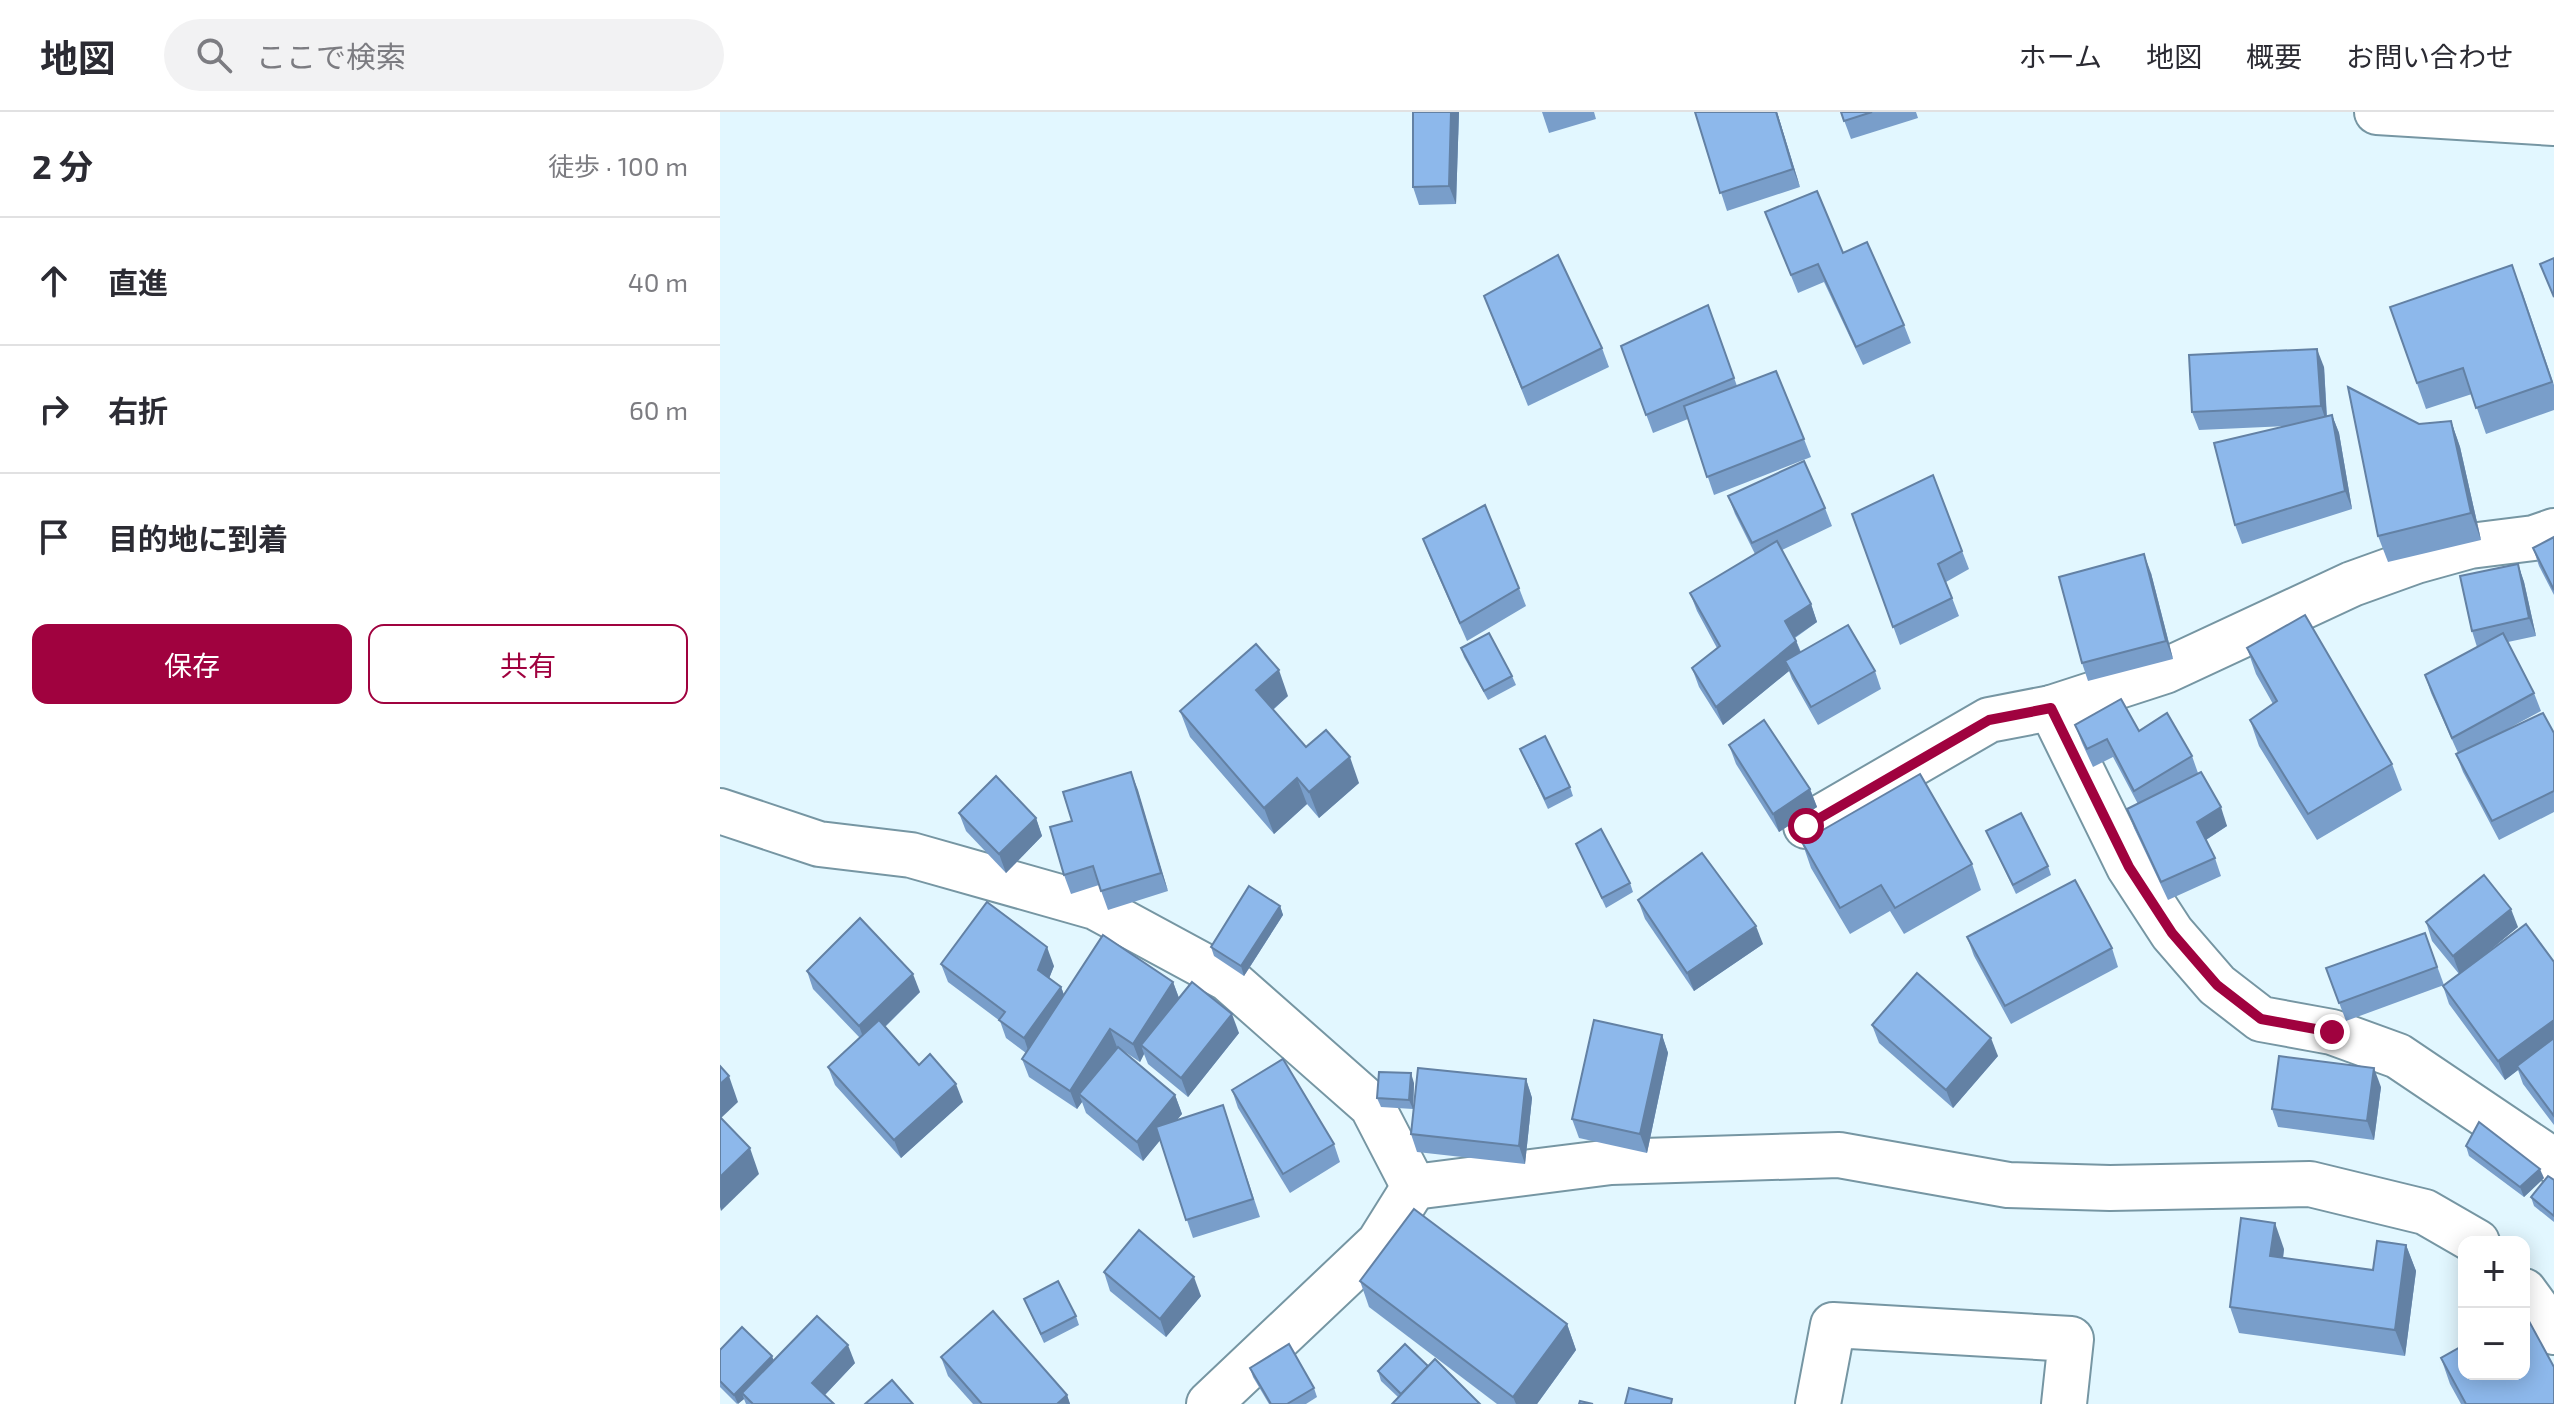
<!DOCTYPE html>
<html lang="ja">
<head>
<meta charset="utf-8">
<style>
	:root { --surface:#fff; --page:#f2f2f3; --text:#2b2b33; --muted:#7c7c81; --line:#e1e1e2; --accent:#a0023f }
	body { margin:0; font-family:"Exo 2","Noto Sans JP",sans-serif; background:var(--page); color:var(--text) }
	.controls { position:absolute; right:24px; bottom:24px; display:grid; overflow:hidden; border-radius:16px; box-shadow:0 4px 20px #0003 }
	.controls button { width:72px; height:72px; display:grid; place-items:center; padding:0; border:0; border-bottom:2px solid var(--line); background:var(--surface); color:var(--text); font:40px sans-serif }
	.stop { position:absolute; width:24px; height:24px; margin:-18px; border:6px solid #a0023f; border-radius:50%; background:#fff }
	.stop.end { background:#a0023f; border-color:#fff; box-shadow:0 2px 8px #0008 }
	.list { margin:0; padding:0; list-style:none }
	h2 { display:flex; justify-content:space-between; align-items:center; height:104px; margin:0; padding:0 32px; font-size:34px }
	h2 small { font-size:26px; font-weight:400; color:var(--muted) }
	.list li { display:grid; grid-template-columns:52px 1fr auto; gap:24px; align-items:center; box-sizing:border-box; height:128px; padding:0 32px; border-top:2px solid var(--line) }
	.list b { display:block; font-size:30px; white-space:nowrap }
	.list em { font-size:26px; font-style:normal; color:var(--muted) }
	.actions { display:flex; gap:16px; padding:24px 32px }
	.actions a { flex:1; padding:18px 0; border:2px solid var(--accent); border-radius:16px; text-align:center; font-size:28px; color:var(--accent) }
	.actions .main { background:var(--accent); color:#fff }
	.icon { flex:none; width:44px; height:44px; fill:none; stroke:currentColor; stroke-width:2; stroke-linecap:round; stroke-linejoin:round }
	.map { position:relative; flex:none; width:1834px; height:1292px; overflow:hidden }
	header { display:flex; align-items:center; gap:48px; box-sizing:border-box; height:112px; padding:0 40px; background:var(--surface); border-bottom:2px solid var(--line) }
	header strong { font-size:38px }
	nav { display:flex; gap:44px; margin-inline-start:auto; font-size:28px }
	.search { width:560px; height:72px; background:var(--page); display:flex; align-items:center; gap:20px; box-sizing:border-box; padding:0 28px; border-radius:44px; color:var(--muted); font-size:30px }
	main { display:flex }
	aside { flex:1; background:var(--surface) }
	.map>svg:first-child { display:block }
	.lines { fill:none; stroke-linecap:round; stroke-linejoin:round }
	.minor-casing { stroke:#7696a3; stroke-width:48 }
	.minor { stroke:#fff; stroke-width:44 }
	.wall { fill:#799eca }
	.shaded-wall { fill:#6381a4 }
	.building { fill:#8db8eb; stroke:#6381a4; stroke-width:2 }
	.route { stroke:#a0023f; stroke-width:10 }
</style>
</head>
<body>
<header>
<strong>地図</strong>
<div class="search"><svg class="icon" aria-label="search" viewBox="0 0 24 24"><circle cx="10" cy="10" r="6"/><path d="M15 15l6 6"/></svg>ここで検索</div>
<nav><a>ホーム</a><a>地図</a><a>概要</a><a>お問い合わせ</a></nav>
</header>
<main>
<aside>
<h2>2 分<small>徒歩 · 100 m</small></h2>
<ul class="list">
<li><svg class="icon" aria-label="ahead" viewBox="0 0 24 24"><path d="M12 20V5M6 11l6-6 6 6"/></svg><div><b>直進</b></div><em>40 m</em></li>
<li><svg class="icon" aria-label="right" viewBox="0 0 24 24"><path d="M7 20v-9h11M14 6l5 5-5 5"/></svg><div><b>右折</b></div><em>60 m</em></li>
<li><svg class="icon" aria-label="arrive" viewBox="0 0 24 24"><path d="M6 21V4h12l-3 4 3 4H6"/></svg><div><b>目的地に到着</b></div></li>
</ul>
<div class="actions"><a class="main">保存</a><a>共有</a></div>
</aside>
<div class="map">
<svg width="1834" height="1292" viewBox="0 0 1834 1292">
	<rect width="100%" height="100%" fill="#e2f7ff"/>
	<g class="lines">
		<g class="minor-casing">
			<g id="minor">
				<polyline points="1657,0 1834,11"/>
				<polyline points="1331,596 1409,755 1452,821 1497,873 1541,907 1612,920 1678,944 1834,1049"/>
				<polyline points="0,699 99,732 191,743 375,795 508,867 652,994 694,1075"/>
				<polyline points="1086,714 1269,608 1331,596 1445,559 1632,472 1696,449 1750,434 1814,426 1834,419"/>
				<polyline points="694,1075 891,1050 1119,1043 1288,1073 1390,1076 1590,1072 1705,1100 1757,1130"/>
				<polyline points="1804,1179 1834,1220"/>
				<polyline points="489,1292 659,1131 694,1075"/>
				<polyline points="1098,1292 1113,1213 1351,1227 1344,1292"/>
			</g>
		</g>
		<use href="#minor" class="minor"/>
	</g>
	<g class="wall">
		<polygon points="693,0 739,0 736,92 699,93 693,75"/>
		<polygon points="822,0 874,0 876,7 829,21"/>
		<polygon points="975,0 1057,0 1080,75 1007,99"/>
		<polygon points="1121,0 1196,0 1198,6 1131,27"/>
		<polygon points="1045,100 1123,141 1184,213 1191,231 1143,253 1104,170 1078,181"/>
		<polygon points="1802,179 1834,273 1834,298 1766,322 1752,282 1706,297 1670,195"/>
		<polygon points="764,184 882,236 889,255 808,294"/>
		<polygon points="988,193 1017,274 1084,327 1091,345 994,383 968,307 933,321 901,234"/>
		<polygon points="1604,255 1607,304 1612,303 1619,321 1632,397 1522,432 1515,413 1567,314 1479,318 1472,300"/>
		<polygon points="1731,309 1740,335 1761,428 1668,450 1658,424 1699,312"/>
		<polygon points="1213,363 1249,457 1226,470 1239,504 1180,533 1132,402"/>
		<polygon points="1008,384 1105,396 1112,414 1062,438 1091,492 1097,510 1075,526 1081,540 1155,559 1161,577 1098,613 1072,567 1069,559 1003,613 979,575 972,556 997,536 977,499 970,481 1035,442 1015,402"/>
		<polygon points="1834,425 1834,483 1819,454 1813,436"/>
		<polygon points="703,427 799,476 806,494 747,529 710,445"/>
		<polygon points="1798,452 1804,470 1816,524 1788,530 1814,581 1821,599 1782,620 1834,621 1834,700 1779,728 1743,660 1736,642 1738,641 1711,581 1705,563 1757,535 1752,519"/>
		<polygon points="1431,461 1453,547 1368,569 1362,551"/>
		<polygon points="741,536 792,564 796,573 768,588 744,545"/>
		<polygon points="1527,536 1672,652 1682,678 1597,728 1539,634 1530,608 1553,592 1536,562"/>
		<polygon points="568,584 553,598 586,635 639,671 599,706 587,692 554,722 470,625 460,599"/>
		<polygon points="1355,613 1419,619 1472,644 1478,661 1507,714 1486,728 1495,746 1501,764 1448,788 1414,716 1407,697 1418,692 1393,645 1373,655 1362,631"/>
		<polygon points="1009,633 1090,677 1097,695 1059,720 1016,652"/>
		<polygon points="800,637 850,675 853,684 828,697"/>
		<polygon points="411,660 448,779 388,798 379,773 351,782 344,763 352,709"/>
		<polygon points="239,701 316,706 322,724 286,761 246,719"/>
		<polygon points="1266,719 1328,754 1331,763 1296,782"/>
		<polygon points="1082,730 1252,752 1261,778 1184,822 1170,799 1130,822 1091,756"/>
		<polygon points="856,732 910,771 913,780 886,796"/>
		<polygon points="918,788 1043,832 974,879 925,807"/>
		<polygon points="560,794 563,803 524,864 494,844 491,835"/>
		<polygon points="1706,810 1798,815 1758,848 1834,850 1834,1013 1803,972 1798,958 1785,968 1729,892 1723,874 1739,862 1712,829"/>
		<polygon points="1705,821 1724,873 1626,909 1606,856"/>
		<polygon points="1247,825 1392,836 1398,855 1291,912 1254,844"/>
		<polygon points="221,852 334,854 329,866 341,875 344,883 453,870 459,886 519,921 468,985 428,952 424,942 420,950 399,936 455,983 462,1002 456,1008 503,993 540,1105 473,1126 440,1028 423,1049 366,1001 362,990 357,997 309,965 302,947 306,941 286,926 280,909 228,870"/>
		<polygon points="87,859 200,880 165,915 199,953 243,990 181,1046 115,973 108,955 140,926 93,877"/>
		<polygon points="1152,913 1278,944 1233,996 1159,931"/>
		<polygon points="942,923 948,941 927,1041 859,1026 852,1007"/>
		<polygon points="806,967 812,986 805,1052 697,1040 691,1022"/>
		<polygon points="694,971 693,997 661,995 657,986"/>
		<polygon points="1661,975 1654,1028 1558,1015 1552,997"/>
		<polygon points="512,978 614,1032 620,1050 570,1081 518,996"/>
		<polygon points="1746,1034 1824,1066 1804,1085 1749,1044"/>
		<polygon points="1834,1068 1834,1110 1814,1094 1811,1085"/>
		<polygon points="1686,1133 1696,1159 1685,1244 1519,1221 1510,1195 1564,1137 1563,1146 1653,1158"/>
		<polygon points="384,1160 481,1184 446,1225 390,1179"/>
		<polygon points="640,1169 847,1212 856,1238 817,1292 777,1292 649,1195"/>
		<polygon points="304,1187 356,1204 359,1213 324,1231"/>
		<polygon points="0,1238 54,1248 135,1251 105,1283 114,1292 26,1292 24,1287 17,1292 0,1275"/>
		<polygon points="221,1245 347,1283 350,1292 253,1292 228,1264"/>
		<polygon points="1721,1246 1834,1292 1741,1292 1730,1272"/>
		<polygon points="708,1254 678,1285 661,1269 658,1259"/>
		<polygon points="530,1256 594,1276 597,1285 586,1292 549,1292 533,1265"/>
	</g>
	<g class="shaded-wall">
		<polygon points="731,0 739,0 736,92 729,74"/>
		<polygon points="1056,0 1057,0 1080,75 1073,57"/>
		<polygon points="1597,237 1604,255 1607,312 1601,294"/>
		<polygon points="1612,303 1619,321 1632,397 1625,379"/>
		<polygon points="1731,309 1740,335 1761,428 1751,401"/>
		<polygon points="1424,442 1431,461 1453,547 1446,529"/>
		<polygon points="1798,452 1804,470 1816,524 1809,506"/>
		<polygon points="1091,492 1097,510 1072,527 1065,509"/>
		<polygon points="1076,529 1083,547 1065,549 1069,559 1003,613 996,595"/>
		<polygon points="559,558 568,584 545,604 536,578"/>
		<polygon points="630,645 639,671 599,706 589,680"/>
		<polygon points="411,660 418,678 448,779 441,761"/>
		<polygon points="577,666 587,692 554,722 544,696"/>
		<polygon points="1090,677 1097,695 1059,720 1053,702"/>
		<polygon points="1501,695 1507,714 1484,729 1477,710"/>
		<polygon points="316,706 322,724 286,761 279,742"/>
		<polygon points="560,794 563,803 524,864 521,854"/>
		<polygon points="1791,797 1798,815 1740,863 1733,844"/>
		<polygon points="1036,814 1043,832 974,879 967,861"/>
		<polygon points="327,835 334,854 325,877 318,858"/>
		<polygon points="193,862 200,880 146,933 139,914"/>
		<polygon points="453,870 460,889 421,933 424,942 420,950 413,932"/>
		<polygon points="341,875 348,893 310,944 304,926"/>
		<polygon points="512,902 519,921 468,985 461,966"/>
		<polygon points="1834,908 1834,931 1797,954 1798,958 1785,968 1778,949"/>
		<polygon points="390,917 397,935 364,986 359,982 362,990 357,997 350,979"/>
		<polygon points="942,923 948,941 927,1041 920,1022"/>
		<polygon points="1271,926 1278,944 1233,996 1226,978"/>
		<polygon points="1654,956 1661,975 1654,1028 1647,1009"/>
		<polygon points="691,961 694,971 693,997 689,988"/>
		<polygon points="9,964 18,990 0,1007 0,972"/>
		<polygon points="806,967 812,986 805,1052 799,1034"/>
		<polygon points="236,972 243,990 181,1046 174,1028"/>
		<polygon points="455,983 462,1002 423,1049 417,1030"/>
		<polygon points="30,1036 39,1062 1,1099 0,1095 0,1065"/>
		<polygon points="1820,1057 1824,1066 1804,1085 1800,1075"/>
		<polygon points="1555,1111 1564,1137 1560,1170 1550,1144"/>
		<polygon points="1686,1133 1696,1159 1685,1244 1675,1218"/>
		<polygon points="474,1165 481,1184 446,1225 440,1207"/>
		<polygon points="847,1212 856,1238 817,1292 796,1292 793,1285"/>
		<polygon points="128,1233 135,1251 99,1289 92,1271"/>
		<polygon points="52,1244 56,1254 22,1281 24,1287 18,1292 14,1283"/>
		<polygon points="347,1283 350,1292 337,1292"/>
	</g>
	<g class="building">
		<polygon points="693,0 731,0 729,74 693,75"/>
		<polygon points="975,0 1056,0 1073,57 1000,81"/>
		<polygon points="1121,0 1152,0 1124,9"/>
		<polygon points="1097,79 1123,141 1147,130 1184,213 1136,235 1098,152 1071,163 1045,100"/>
		<polygon points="838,143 882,236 802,276 764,184"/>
		<polygon points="1834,146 1834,185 1820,152"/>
		<polygon points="1792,153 1832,270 1756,296 1743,256 1697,271 1670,195"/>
		<polygon points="988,193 1014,266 926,303 901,234"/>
		<polygon points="1597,237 1601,294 1472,300 1469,243"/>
		<polygon points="1056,259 1084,327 987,365 964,294"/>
		<polygon points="1628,275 1699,312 1731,309 1751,401 1658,424"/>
		<polygon points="1612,303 1625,379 1515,413 1494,331"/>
		<polygon points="1084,349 1105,396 1032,431 1008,384"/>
		<polygon points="1213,363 1242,439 1218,452 1232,486 1173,515 1132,402"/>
		<polygon points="765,393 799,476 740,511 703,427"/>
		<polygon points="1834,425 1834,478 1813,436"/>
		<polygon points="1057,429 1091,492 1065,509 1076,529 996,595 972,556 1000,534 970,481"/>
		<polygon points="1424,442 1446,529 1362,551 1339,465"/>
		<polygon points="1798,452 1809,506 1752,519 1740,464"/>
		<polygon points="1585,503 1672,652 1588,702 1530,608 1557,589 1527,536"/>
		<polygon points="1128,513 1155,559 1091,595 1065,549"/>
		<polygon points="769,521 792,564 764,579 741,536"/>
		<polygon points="1783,521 1814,581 1732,626 1705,563"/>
		<polygon points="536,532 559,558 536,578 586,635 606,618 630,645 589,680 577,666 544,696 460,599"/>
		<polygon points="1401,587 1419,619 1447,601 1472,644 1414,679 1387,627 1367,637 1355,613"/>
		<polygon points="1823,601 1834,621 1834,679 1772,709 1736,642"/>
		<polygon points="1044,608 1090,677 1053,702 1009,633"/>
		<polygon points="825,624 850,675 825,687 800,637"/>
		<polygon points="411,660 441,761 381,779 373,754 344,763 330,715 352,709 343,680"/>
		<polygon points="1481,660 1501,695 1477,710 1495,746 1441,770 1407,697"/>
		<polygon points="1200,662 1252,752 1175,796 1161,773 1120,796 1082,730"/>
		<polygon points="276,664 316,706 279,742 239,701"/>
		<polygon points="1301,701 1328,754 1293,773 1266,719"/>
		<polygon points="881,717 910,771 882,786 856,732"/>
		<polygon points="982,741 1036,814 967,861 918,788"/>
		<polygon points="1764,763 1791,797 1733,844 1706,810"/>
		<polygon points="1355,768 1392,836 1285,894 1247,825"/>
		<polygon points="529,774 560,794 521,854 491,835"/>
		<polygon points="267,790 327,835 318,858 341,875 304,926 279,908 285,900 221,852"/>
		<polygon points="140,806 193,862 139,914 87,859"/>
		<polygon points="1806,812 1834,850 1834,908 1778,949 1723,874"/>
		<polygon points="1705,821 1717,855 1619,891 1606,856"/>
		<polygon points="383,823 453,870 413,932 390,917 350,979 302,947"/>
		<polygon points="1197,861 1271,926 1226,978 1152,913"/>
		<polygon points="472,870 512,902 461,966 421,933"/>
		<polygon points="159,908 199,953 210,942 236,972 174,1028 108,955"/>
		<polygon points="874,908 942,923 920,1022 852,1007"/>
		<polygon points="1834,926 1834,1004 1797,954"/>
		<polygon points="398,935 455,983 417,1030 359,982"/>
		<polygon points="1559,944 1654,956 1647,1009 1552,997"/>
		<polygon points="563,947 614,1032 563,1062 512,978"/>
		<polygon points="0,954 9,964 0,972"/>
		<polygon points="698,956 806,967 799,1034 691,1022"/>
		<polygon points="659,960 691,961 689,988 657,986"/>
		<polygon points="503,993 533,1087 466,1108 436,1015"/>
		<polygon points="0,1005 30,1036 0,1065"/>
		<polygon points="1759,1010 1820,1057 1800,1075 1746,1034"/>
		<polygon points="1828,1064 1834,1068 1834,1104 1811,1085"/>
		<polygon points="694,1097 847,1212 793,1285 640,1169"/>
		<polygon points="1521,1106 1555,1111 1550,1144 1653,1158 1657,1129 1686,1133 1675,1218 1510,1195"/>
		<polygon points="419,1118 474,1165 440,1207 384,1160"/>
		<polygon points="338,1169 356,1204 321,1222 304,1187"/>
		<polygon points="273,1199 347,1283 337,1292 262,1292 221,1245"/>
		<polygon points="1804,1200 1834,1255 1834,1292 1746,1292 1721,1246 1744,1233 1744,1262 1804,1262"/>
		<polygon points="97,1204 128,1233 92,1271 114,1292 33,1292 22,1281"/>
		<polygon points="22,1215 52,1244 14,1283 0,1269 0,1238"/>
		<polygon points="569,1232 594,1276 567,1292 551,1292 530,1256"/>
		<polygon points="685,1232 708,1254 681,1282 658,1259"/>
		<polygon points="715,1247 760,1292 672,1292"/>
		<polygon points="172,1268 193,1292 145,1292"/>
		<polygon points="909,1276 952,1287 951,1292 905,1292"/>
		<polygon points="860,1289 873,1292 859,1292"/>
	</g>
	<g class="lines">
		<polyline class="route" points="1086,714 1269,608 1331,596 1409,755 1452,821 1497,873 1541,907 1612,920"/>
	</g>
</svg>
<div class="controls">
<button>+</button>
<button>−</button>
</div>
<div class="stop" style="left:1086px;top:714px"></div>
<div class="stop end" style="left:1612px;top:920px"></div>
</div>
</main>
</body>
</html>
